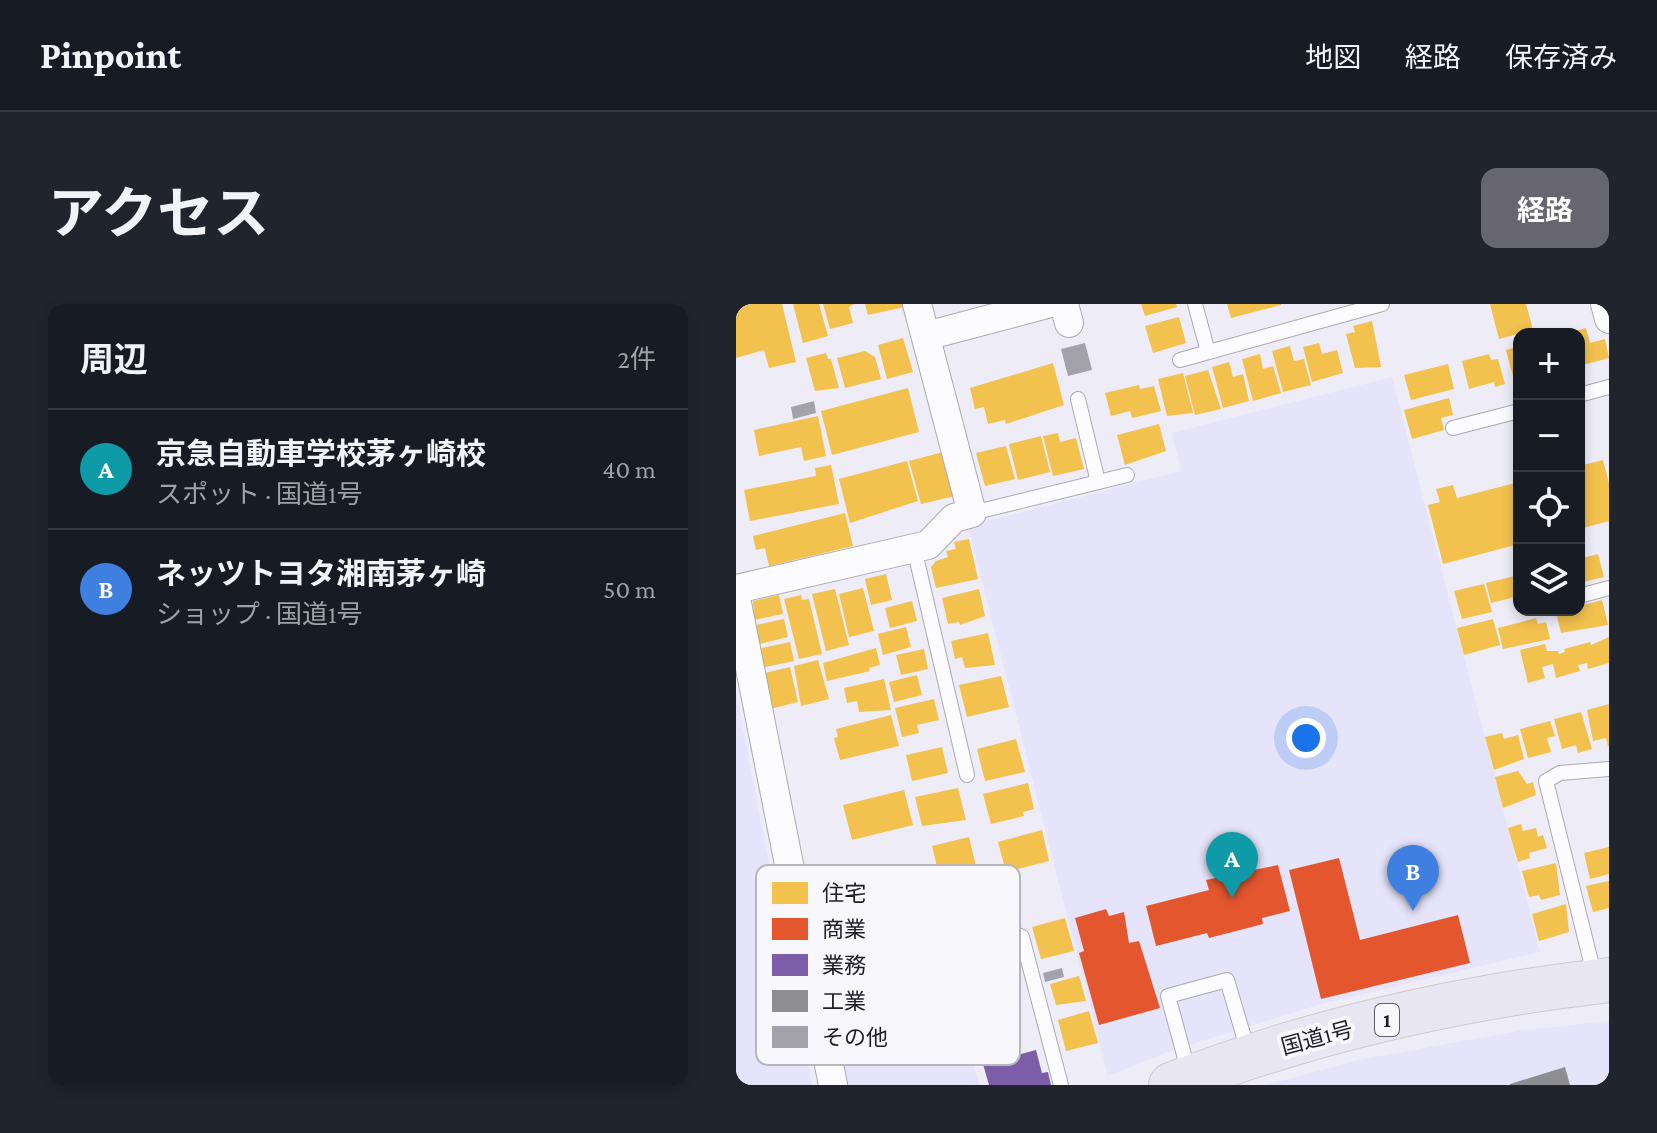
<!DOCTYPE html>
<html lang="ja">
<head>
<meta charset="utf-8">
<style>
	:root { --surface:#171b24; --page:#20242c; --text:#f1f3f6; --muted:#9ea1a6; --line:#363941; --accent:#67656f }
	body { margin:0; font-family:"Crimson Pro","Noto Sans JP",serif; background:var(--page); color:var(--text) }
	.controls { position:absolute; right:24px; top:24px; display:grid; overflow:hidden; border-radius:16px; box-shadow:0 4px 12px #0003 }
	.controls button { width:72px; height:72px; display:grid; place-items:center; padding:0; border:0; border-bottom:2px solid var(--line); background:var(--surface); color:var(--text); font:40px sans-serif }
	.you { position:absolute; left:570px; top:434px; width:28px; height:28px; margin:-20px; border:6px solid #fff; border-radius:50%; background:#1a73e8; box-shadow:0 0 0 12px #1a73e833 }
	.badge { display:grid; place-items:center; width:52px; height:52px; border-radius:50%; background:var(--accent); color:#fff; font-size:26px; font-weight:700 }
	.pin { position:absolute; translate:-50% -66px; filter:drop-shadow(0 2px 4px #0008) }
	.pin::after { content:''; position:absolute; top:42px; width:28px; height:24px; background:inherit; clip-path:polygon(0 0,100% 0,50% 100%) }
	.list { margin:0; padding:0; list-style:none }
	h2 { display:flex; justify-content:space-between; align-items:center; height:104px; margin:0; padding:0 32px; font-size:34px }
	h2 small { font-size:26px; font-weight:400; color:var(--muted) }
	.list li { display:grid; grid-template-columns:52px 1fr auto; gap:24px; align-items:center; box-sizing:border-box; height:120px; padding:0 32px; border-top:2px solid var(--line) }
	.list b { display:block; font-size:30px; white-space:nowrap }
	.list p { margin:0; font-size:26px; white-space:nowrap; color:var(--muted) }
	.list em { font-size:26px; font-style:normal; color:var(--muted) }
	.icon { flex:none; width:44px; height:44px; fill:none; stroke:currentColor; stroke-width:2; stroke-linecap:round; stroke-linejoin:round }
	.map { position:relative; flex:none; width:873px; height:781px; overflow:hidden; border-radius:16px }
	header { display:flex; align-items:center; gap:48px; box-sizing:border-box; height:112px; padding:0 40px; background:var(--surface); border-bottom:2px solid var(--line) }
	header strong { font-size:38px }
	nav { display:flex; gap:44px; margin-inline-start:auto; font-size:28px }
	.intro { display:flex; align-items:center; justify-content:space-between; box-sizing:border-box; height:192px; padding:0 48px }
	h1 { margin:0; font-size:56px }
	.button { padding:20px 36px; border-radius:16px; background:var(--accent); color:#fff; font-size:28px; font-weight:700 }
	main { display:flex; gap:48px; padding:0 48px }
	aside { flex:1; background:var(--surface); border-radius:16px; box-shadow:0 4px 12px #0003 }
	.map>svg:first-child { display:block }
	.built { fill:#e6e4fa }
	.homes { fill:#f2c14e }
	.shops { fill:#e4572e }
	.offices { fill:#7b5ea7 }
	.industry { fill:#8d8d92 }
	.building { fill:#a3a2ab }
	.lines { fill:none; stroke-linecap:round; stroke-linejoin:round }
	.lane-casing { stroke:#aba9b2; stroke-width:16 }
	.street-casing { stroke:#aba9b2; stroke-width:30 }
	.highway-casing { stroke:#cccbd0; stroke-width:46 }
	.lane { stroke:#fcfcfe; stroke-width:14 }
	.street { stroke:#fcfcfe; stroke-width:28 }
	.highway { stroke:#e8e6f3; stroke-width:44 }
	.labels { text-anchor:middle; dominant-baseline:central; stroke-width:8; stroke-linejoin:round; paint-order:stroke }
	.shield { fill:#f8f7fc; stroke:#5f5e66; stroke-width:2 }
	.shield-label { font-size:20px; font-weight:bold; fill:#1e1d26 }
	.street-label { font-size:22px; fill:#1e1d26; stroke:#f8f7fc }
	.key { fill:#f8f7fc; stroke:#b7b6bc; stroke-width:2 }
	.key-label { font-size:22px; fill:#1e1d26 }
</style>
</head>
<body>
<header>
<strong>Pinpoint</strong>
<nav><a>地図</a><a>経路</a><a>保存済み</a></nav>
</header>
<div class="intro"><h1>アクセス</h1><a class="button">経路</a></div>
<main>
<aside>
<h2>周辺<small>2件</small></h2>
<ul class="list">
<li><span class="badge" style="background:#0f9aa8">A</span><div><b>京急自動車学校茅ヶ崎校</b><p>スポット · 国道1号</p></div><em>40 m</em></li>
<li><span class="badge" style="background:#3f7fe0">B</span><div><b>ネッツトヨタ湘南茅ヶ崎</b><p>ショップ · 国道1号</p></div><em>50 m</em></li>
</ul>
</aside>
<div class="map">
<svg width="873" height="781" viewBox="0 0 873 781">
	<rect width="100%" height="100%" fill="#eeecf7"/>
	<g class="built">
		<polygon points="656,73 804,648 585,700 434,747 372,772 232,222 445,167 436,129"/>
		<polygon points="0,389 76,781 0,781"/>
		<polygon points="215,668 243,781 109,781 105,760 177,739 163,681"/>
		<polygon points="873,717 873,781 529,781 623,756 782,727"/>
	</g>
	<g class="homes">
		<polygon points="15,0 46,0 60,58 33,64 28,46 0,54 0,4"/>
		<polygon points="57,0 83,0 92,32 67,39"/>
		<polygon points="87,0 118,0 113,3 117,19 94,25"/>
		<polygon points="129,0 168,0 169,3 132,11"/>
		<polygon points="405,0 440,0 441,3 409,12"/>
		<polygon points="491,0 545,0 545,1 495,14"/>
		<polygon points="754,0 790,0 797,26 763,35"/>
		<polygon points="443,13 450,39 417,49 409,22"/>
		<polygon points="636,17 645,63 619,64 610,30 619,28 617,22"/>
		<polygon points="850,24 854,39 869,35 873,54 843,62 843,30 832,29"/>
		<polygon points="167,34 177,68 151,75 142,41"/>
		<polygon points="583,39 586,50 601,46 607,69 576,78 567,43"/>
		<polygon points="554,42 558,57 568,55 575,81 547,88 536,47"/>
		<polygon points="783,42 783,75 778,76 770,46"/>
		<polygon points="129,47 139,53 145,75 109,84 101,54"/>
		<polygon points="90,49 92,55 95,55 103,84 79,87 70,54"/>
		<polygon points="524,50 527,65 537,62 545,89 517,97 506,55"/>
		<polygon points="753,50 755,56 762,55 769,80 759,83 758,78 733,85 726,57"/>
		<polygon points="493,58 497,73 507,70 513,97 487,104 476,63"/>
		<polygon points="317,59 328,101 270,120 269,116 252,120 248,103 239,105 234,84"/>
		<polygon points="712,60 718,85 675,96 668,71"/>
		<polygon points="472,66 485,105 459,111 449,72"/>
		<polygon points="447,69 457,109 431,112 422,75"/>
		<polygon points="403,81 404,85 418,82 425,107 396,114 394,107 375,112 369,89"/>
		<polygon points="172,84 183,128 96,151 85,107"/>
		<polygon points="713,94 717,111 705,114 708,126 676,135 668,106"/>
		<polygon points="82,112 90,152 68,157 65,143 23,152 18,126"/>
		<polygon points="423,120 430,147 389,161 381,131"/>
		<polygon points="322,129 324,138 340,134 348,165 317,172 307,132"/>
		<polygon points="305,132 314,168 282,176 273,140"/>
		<polygon points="270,142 279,175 249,182 240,149"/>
		<polygon points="207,148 219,192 185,200 173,157"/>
		<polygon points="843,149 847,161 867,156 873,179 873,217 843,225"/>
		<polygon points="171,157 182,197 114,219 103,175"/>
		<polygon points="95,161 103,200 14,217 8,186 80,172 79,164"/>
		<polygon points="783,178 783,240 707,260 692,201 704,198 700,185 717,181 721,194"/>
		<polygon points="109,209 117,242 33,262 29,244 20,246 17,232"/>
		<polygon points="233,235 242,275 200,284 195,263 200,257 212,253 210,247 220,245 218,238"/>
		<polygon points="862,250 868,273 843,279 843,255"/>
		<polygon points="150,270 156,296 135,301 129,275"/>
		<polygon points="783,271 783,292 755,299 750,279"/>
		<polygon points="748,280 756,308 726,315 718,287"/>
		<polygon points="127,284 138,327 113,333 103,290"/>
		<polygon points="99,285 113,341 90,347 76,290"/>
		<polygon points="243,285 249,312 224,321 223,318 212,320 206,294"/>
		<polygon points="43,291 47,310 18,316 17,297"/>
		<polygon points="65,291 66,296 73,295 86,350 63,355 48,295"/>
		<polygon points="866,296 872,321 825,329 820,308 843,306 843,302"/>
		<polygon points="176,297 181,317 154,324 149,304"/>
		<polygon points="800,314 802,320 810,318 814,335 767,345 762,324"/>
		<polygon points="48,315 52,333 19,341 15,322"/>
		<polygon points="757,315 764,341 728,351 721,324"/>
		<polygon points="170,323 175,343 147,351 142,330"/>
		<polygon points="252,329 259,361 229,364 226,353 219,355 215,337"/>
		<polygon points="873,333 873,359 852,365 851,359 842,361 844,367 820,374 817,360 806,363 809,374 792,379 784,346 809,340 811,347 822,347 823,350 829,348 828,345 854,338 855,341"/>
		<polygon points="54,338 58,357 25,364 21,345"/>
		<polygon points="140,344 144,361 133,364 134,367 91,377 87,359"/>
		<polygon points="188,345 192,365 165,371 160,351"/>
		<polygon points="82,356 93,395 65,402 58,362"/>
		<polygon points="54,363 62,398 34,405 25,370"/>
		<polygon points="181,371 186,391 158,398 153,378"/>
		<polygon points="265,372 273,403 231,413 223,381"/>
		<polygon points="148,375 155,406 123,408 121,397 111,399 108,384"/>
		<polygon points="198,395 203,416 181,421 183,429 166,433 159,404"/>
		<polygon points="873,400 873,442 872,442 870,434 857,437 851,406"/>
		<polygon points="845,408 856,445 842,449 840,441 826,445 818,415"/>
		<polygon points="155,411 163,442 104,456 98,434 102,433 100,425"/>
		<polygon points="814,417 819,432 811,434 815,448 792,454 784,425"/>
		<polygon points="766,429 768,435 782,431 788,455 758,466 749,433"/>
		<polygon points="280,435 289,468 249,477 241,445"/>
		<polygon points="206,443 212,469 176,477 170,451"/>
		<polygon points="782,467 791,480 797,478 800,491 767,504 759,473"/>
		<polygon points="292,479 298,505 287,508 288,512 255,520 247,490"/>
		<polygon points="222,484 230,516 186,522 179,493"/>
		<polygon points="168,486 177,521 116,536 107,501"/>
		<polygon points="785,520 787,527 800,524 802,533 807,531 811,544 793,549 794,554 782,558 772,524"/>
		<polygon points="306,526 313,557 270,568 262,538"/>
		<polygon points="233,533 251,608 214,616 196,542"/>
		<polygon points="873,543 873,570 854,575 848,549"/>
		<polygon points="820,559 824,591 805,596 803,591 793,593 786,567"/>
		<polygon points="110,560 118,597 91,605 74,606 66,569"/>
		<polygon points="873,577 873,604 857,608 850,582"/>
		<polygon points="830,600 833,628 803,637 796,610"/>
		<polygon points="329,614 338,647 305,655 296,623"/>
		<polygon points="343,672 350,697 320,701 314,680"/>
		<polygon points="353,707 362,739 330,747 322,716"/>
	</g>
	<g class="shops">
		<polygon points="603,554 624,636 722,611 734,659 585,695 553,566"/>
		<polygon points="542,561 554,607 526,614 527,620 473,634 471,629 420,642 410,602 473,586 470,576"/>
		<polygon points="370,605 373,612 388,608 393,639 403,637 424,704 363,721 343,649 348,647 339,614"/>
	</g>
	<polygon class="offices" points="300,746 306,769 312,768 315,781 253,781 247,760"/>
	<polygon class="industry" points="829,763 834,781 774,781 774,780"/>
	<g class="building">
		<polygon points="349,39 356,66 332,72 325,45"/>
		<polygon points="78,97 80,109 57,115 55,103"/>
		<polygon points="326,664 328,673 309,678 307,669"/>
	</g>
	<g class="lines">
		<g class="lane-casing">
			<g id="lane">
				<polyline points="459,0 472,48"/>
				<polyline points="444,56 646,0"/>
				<polyline points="843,91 873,83"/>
				<polyline points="342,95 362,178"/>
				<polyline points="717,124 783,107"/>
				<polyline points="236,209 391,171"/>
				<polyline points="178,244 231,471"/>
				<polyline points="843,292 873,284"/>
				<polyline points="220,637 269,624 286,633 325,781"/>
				<polyline points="859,674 810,477 824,469 873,465"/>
				<polyline points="453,769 432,692 491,676 513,750"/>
			</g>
		</g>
		<g class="street-casing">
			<g id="street">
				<polyline points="328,0 333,19"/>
				<polyline points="869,0 873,15"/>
				<polyline points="190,32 311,0"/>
				<polyline points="0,285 192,241 218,214 236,209 181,0"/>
				<polyline points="0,294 97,781"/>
			</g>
		</g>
		<g class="highway-casing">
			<path id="highway" d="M435 781C574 727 725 693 873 676"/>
		</g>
		<use href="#lane" class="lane"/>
		<use href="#street" class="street"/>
		<use href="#highway" class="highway"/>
	</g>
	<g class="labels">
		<rect class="shield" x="639" y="700" width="24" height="32" rx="6"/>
		<g class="shield-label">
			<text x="651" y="716">1</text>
		</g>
		<g class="street-label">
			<text transform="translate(581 734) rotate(-15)">国道1号</text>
		</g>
	</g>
	<rect x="20" y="561" width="264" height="200" rx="12" class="key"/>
	<rect x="36" y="578" width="36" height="22" fill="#f2c14e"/>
	<rect x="36" y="614" width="36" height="22" fill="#e4572e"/>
	<rect x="36" y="650" width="36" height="22" fill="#7b5ea7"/>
	<rect x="36" y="686" width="36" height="22" fill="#8d8d92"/>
	<rect x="36" y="722" width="36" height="22" fill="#a3a2ab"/>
	<g class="key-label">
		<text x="86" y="597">住宅</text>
		<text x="86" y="633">商業</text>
		<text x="86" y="669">業務</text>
		<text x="86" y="705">工業</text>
		<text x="86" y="741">その他</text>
	</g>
</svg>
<div class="controls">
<button>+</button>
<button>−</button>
<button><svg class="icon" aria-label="locate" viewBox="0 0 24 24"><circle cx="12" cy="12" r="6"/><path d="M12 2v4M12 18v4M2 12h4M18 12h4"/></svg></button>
<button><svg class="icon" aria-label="layers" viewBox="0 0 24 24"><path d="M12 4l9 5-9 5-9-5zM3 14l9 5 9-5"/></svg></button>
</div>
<div class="you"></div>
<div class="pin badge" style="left:496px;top:594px;background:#0f9aa8">A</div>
<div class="pin badge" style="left:677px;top:607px;background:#3f7fe0">B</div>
</div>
</main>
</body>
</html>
